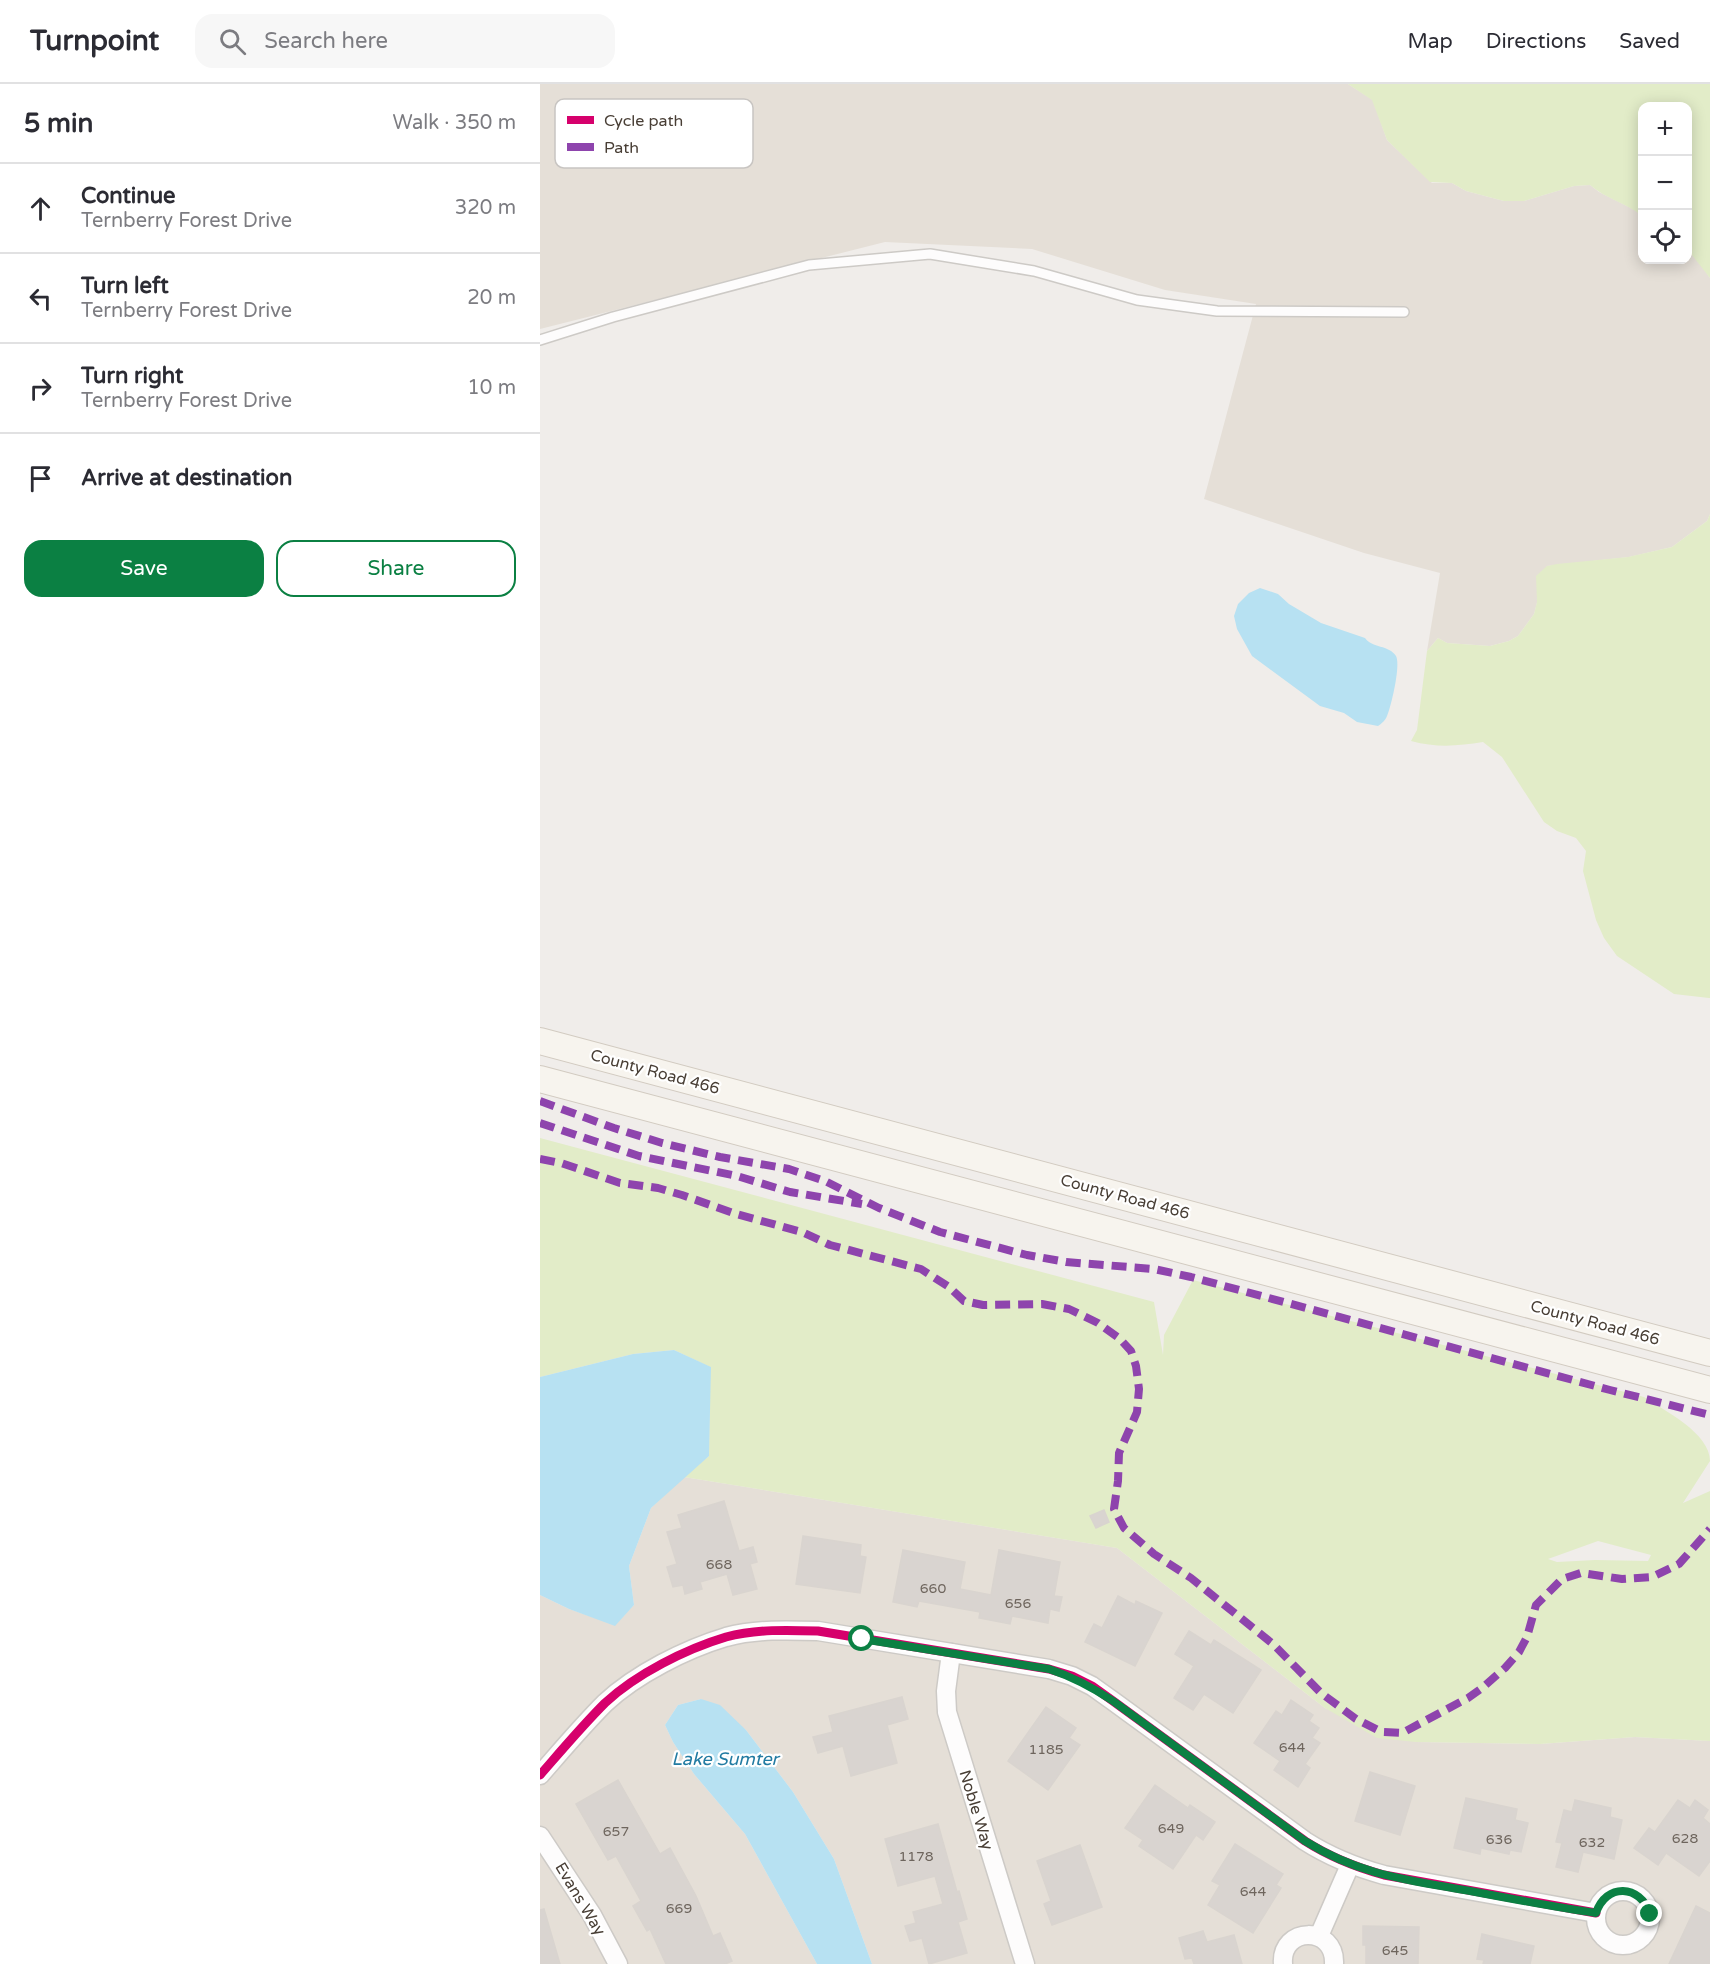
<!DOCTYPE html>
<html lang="en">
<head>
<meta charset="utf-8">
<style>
	:root { --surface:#fff; --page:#f7f7f7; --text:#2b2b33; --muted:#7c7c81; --line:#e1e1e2; --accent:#0b8043 }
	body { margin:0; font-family:"Varela Round",sans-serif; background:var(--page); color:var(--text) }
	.controls { position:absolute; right:18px; top:18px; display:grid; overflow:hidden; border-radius:12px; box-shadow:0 3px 15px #0003 }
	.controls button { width:54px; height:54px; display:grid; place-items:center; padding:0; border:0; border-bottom:2px solid var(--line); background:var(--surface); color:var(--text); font:30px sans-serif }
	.stop { position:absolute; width:18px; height:18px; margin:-14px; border:4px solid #0b8043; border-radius:50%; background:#fff }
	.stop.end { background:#0b8043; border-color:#fff; box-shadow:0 2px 6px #0008 }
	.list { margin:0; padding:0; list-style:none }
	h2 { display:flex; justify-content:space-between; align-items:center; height:78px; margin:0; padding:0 24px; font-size:26px }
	h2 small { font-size:20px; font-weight:400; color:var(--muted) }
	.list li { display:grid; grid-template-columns:39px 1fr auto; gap:18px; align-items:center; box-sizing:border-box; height:90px; padding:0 24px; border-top:2px solid var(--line) }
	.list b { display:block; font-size:22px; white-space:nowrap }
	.list p { margin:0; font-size:20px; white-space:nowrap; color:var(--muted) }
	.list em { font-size:20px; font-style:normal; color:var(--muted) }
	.actions { display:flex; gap:12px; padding:18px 24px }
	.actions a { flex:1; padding:14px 0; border:2px solid var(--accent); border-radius:18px; text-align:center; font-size:21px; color:var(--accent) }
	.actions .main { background:var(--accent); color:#fff }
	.icon { flex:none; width:33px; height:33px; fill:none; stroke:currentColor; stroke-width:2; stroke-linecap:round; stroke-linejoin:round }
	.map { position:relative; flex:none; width:1170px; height:1880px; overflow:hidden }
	header { display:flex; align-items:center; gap:36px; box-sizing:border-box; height:84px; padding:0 30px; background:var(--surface); border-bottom:2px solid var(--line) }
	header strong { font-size:28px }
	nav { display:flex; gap:33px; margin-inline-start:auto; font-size:21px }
	.search { width:420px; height:54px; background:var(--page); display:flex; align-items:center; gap:15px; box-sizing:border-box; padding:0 21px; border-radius:18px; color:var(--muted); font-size:22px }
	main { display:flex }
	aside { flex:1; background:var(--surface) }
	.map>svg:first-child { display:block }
	.residential { fill:#e5dfd7 }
	.green { fill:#e2ecc8; fill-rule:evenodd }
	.water { fill:#b7e1f2 }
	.building { fill:#d9d4d0; stroke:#d9d4cf; stroke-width:1.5 }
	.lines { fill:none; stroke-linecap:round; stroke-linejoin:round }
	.service-casing { stroke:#cdcac6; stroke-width:12 }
	.minor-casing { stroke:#cdcac6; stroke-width:21 }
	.secondary-casing { stroke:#d2cbc1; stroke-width:28 }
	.service { stroke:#fdfcfc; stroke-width:9 }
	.minor { stroke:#fdfcfc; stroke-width:18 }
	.secondary { stroke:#f7f4ee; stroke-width:26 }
	.quiet { stroke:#8e44ad; stroke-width:8; stroke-dasharray:15 8; stroke-linecap:butt }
	.cycleway-casing { stroke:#fff; stroke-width:13 }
	.cycleway { stroke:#d6006c; stroke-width:9 }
	.route { stroke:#0b8043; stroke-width:8 }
	.labels { text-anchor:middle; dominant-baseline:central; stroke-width:4.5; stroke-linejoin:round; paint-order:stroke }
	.number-label { font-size:14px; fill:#6e655d }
	.street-label { font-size:16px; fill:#483e35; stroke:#fff }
	.water-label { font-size:18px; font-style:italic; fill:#227ba2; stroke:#fff }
	.key { fill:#fff; stroke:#c8c5c2; stroke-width:1.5 }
	.key-label { font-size:16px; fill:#483e35 }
</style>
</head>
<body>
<header>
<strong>Turnpoint</strong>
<div class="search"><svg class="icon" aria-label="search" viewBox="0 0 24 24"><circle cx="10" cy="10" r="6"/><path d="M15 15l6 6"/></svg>Search here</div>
<nav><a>Map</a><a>Directions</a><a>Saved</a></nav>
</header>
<main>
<aside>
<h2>5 min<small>Walk · 350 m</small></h2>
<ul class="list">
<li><svg class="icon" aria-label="ahead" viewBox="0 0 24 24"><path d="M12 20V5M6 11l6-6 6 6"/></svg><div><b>Continue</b><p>Ternberry Forest Drive</p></div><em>320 m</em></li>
<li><svg class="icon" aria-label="left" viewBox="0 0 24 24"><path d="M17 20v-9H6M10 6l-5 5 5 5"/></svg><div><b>Turn left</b><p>Ternberry Forest Drive</p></div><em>20 m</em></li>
<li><svg class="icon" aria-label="right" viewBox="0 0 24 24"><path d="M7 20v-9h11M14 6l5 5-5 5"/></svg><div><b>Turn right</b><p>Ternberry Forest Drive</p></div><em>10 m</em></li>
<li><svg class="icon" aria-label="arrive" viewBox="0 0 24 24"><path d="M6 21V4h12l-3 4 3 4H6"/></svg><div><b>Arrive at destination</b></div></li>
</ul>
<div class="actions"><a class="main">Save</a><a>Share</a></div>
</aside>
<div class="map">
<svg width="1170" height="1880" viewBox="0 0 1170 1880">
	<rect width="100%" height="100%" fill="#f0edea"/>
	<g class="residential">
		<polygon points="0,0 808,0 833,16 847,56 892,99 912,99 926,107 964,117 984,117 1034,102 1050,101 1059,108 1095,126 1102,132 1102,176 1148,176 1148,166 1159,178 1170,194 1170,430 1167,437 1132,463 1089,473 1007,482 994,530 978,552 969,557 950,562 907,559 898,554 887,567 900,489 824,469 664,415 716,220 625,206 492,165 345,158 0,245"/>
		<polygon points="144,1393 577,1464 785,1624 876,1658 1000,1660 1095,1653 1170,1657 1170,1880 332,1880 294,1775 253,1708 206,1646 161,1615 138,1621 125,1641 133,1658 154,1690 205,1750 277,1880 0,1880 0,1511 29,1525 75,1541 94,1521 89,1482 111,1424"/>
	</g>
	<g class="green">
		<path d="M808 0H1170V194L1148 166V22H1102V132C1087 119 1066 115 1050 101L1034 102 984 117H964L926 107 912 99 890 98 847 56 832 16Z"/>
		<path d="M1170 430V914H1169L1134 910 1077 872 1064 854 1056 836 1043 787 1046 767 1036 754 1017 747 1004 738 962 673 943 658C918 662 897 664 871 657L877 646 887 567 898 554 907 559 950 562 969 557 978 552 994 530 997 518 996 492 1007 482 1017 480 1088 473 1132 463 1167 437Z"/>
		<path d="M0 1054 614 1218 623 1271 624 1251 653 1196 1104 1313C1125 1327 1170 1349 1170 1377L1143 1419 1170 1407V1657L1095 1653 1000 1660 876 1658 837 1654 785 1624 577 1464 144 1393 169 1372 170 1283 134 1266 93 1270 0 1293ZM1058 1457 1111 1471 1108 1477 1055 1476 1017 1478 1008 1475Z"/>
	</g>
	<g class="water">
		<path d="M720 504 738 510 749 520 781 539 825 554C832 564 849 561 856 572 861 581 851 623 847 632 845 637 842 639 838 642L817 638 804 629 780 622 712 572 697 545 694 532 698 520 709 509Z"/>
		<polygon points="134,1266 171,1283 169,1372 111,1424 89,1482 94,1521 75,1542 29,1525 0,1511 0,1293 93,1270"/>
		<polygon points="161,1615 180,1621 206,1646 253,1708 294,1775 332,1880 277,1880 205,1750 154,1690 133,1658 125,1641 138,1621"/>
	</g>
	<g class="building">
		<polygon points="184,1417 199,1467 213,1463 217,1478 210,1480 217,1505 193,1511 187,1490 160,1498 162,1505 145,1510 143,1501 133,1503 127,1483 137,1480 127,1448 142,1444 138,1431"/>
		<polygon points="564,1426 569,1438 556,1444 550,1432"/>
		<polygon points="263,1452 321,1461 320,1472 326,1473 320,1509 256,1500"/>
		<polygon points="363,1466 425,1478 420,1505 451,1511 459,1466 520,1478 514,1512 522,1513 519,1527 510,1525 508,1539 472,1532 470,1540 439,1534 440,1528 379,1517 377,1523 353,1518"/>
		<polygon points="578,1512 595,1521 596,1517 622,1529 595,1582 545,1558 554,1540 562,1544"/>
		<polygon points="649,1547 671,1561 674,1556 721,1586 693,1629 664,1610 653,1626 634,1614 654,1582 635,1570"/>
		<polygon points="362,1613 368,1635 347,1641 357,1679 311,1692 303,1662 278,1669 273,1653 293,1648 289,1632"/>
		<polygon points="751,1616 773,1631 769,1637 779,1644 772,1654 780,1659 765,1680 770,1684 758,1703 734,1686 740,1677 714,1659 736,1627 742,1631"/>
		<polygon points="506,1623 536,1644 529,1654 540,1661 508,1706 468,1677"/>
		<polygon points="830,1688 875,1702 860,1751 815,1737"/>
		<polygon points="78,1696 120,1770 130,1764 156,1812 173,1852 180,1849 192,1877 185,1880 126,1880 110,1845 107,1847 93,1822 101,1817 76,1772 68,1776 36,1720"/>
		<polygon points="615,1701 648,1724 650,1721 675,1738 663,1756 656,1751 633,1785 599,1762 603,1756 585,1744"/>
		<polygon points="926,1714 977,1725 975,1736 988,1739 981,1768 970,1766 969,1770 941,1764 940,1770 914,1764"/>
		<polygon points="1035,1716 1071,1724 1070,1733 1082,1736 1074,1775 1043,1768 1038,1788 1016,1783 1022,1759 1016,1758 1024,1726 1032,1728"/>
		<polygon points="1138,1716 1150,1724 1155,1716 1168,1726 1163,1734 1170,1740 1170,1777 1159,1792 1126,1769 1118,1781 1094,1764 1109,1744 1115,1748"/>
		<polygon points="398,1740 417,1808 419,1807 427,1835 418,1838 427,1869 389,1880 382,1854 370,1857 365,1842 376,1839 373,1828 403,1820 395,1792 358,1802 345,1755"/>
		<polygon points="695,1760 743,1790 736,1801 741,1804 713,1849 668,1821 680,1801 672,1797"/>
		<polygon points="540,1761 562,1823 512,1841 504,1820 511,1817 497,1777"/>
		<polygon points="1156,1822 1170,1829 1170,1880 1129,1880"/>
		<polygon points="4,1825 20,1880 0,1880 0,1826"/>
		<polygon points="823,1842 879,1843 878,1880 826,1880 826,1861 823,1861"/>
		<polygon points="663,1847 667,1858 694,1851 702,1880 654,1880 652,1874 645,1875 639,1854"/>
		<polygon points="942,1850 994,1862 990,1880 943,1880 944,1876 937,1875"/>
	</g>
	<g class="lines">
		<g class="service-casing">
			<polyline id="service" points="0,256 73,233 269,181 390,170 494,187 597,216 677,227 864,228"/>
		</g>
		<g class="minor-casing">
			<g id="minor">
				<polyline points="411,1569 406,1607 407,1628 485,1880"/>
				<path d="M0 1691C21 1667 42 1642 65 1619 96 1590 146 1565 186 1553 216 1545 248 1546 278 1547L509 1585 532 1592 552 1602 573 1617 765 1757C790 1773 815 1783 844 1791L1056 1829"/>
				<polyline points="0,1752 52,1831 78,1880"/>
				<circle cx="1083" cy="1834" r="27"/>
				<polyline points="779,1852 810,1781"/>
				<path d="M743 1880C740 1842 796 1841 794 1880"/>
			</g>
		</g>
		<g class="secondary-casing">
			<g id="secondary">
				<polyline points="0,957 1170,1269"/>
				<polyline points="0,995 1170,1306"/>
			</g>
		</g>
		<use href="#service" class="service"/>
		<use href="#minor" class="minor"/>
		<use href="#secondary" class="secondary"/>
		<g class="quiet">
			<polyline points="0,1017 74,1044 122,1059 180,1073 249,1085 285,1097 339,1124 400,1148 487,1171 526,1178 614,1185 651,1193 1070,1306 1170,1331"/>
			<polyline points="0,1039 99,1072 197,1092 250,1108 322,1120"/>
			<polyline points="0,1075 21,1079 80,1099 118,1104 142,1111 196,1130 262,1148 290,1161 381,1185 409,1203 424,1217 443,1221 502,1220 529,1225 558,1239 579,1254 591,1267 596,1282 599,1305 597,1328 579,1369 578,1397 574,1425 584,1444 614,1470 651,1494 733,1560 781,1609 816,1635 842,1648 862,1649 928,1614 942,1604 965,1584 979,1568 987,1553 996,1521 1022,1495 1041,1489 1082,1495 1112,1493 1139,1480 1170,1445"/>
		</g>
		<g class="cycleway-casing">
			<path id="cycleway" d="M0 1691C21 1667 42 1642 65 1619 96 1590 146 1565 186 1553 216 1545 248 1546 278 1547L509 1585 532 1592 552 1602 573 1617 765 1757C790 1773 815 1783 844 1791L1056 1829"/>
		</g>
		<use href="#cycleway" class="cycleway"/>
	</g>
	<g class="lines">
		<path class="route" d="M322 1555 509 1585C533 1593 552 1603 573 1617L765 1757C819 1791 868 1796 930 1807 972 1815 1014 1823 1056 1829 1066 1799 1100 1800 1110 1830"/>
	</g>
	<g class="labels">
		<g class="number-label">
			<text x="179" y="1480">668</text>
			<text x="393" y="1504">660</text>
			<text x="478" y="1519">656</text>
			<text x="752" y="1663">644</text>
			<text x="506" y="1665">1185</text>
			<text x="631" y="1744">649</text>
			<text x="76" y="1747">657</text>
			<text x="1145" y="1754">628</text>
			<text x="959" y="1755">636</text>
			<text x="1052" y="1758">632</text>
			<text x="376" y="1772">1178</text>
			<text x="713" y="1807">644</text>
			<text x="139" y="1824">669</text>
			<text x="855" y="1866">645</text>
		</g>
		<g class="street-label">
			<text transform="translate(115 988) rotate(15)">County Road 466</text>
			<text transform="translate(585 1113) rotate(15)">County Road 466</text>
			<text transform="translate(1055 1239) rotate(15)">County Road 466</text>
			<text transform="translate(436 1726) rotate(73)">Noble Way</text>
			<text transform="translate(40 1815) rotate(59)">Evans Way</text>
		</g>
		<g class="water-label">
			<text x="185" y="1675">Lake Sumter</text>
		</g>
	</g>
	<rect x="15" y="15" width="198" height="69" rx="9" class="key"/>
	<rect x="27" y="32" width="27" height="8" fill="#d6006c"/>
	<rect x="27" y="59" width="27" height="8" fill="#8e44ad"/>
	<g class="key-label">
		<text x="64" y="42">Cycle path</text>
		<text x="64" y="69">Path</text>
	</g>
</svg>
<div class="controls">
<button>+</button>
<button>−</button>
<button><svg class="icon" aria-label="locate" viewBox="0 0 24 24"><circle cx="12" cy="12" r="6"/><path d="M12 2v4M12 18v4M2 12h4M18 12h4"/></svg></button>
</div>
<div class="stop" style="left:322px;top:1555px"></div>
<div class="stop end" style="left:1110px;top:1830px"></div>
</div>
</main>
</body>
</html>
